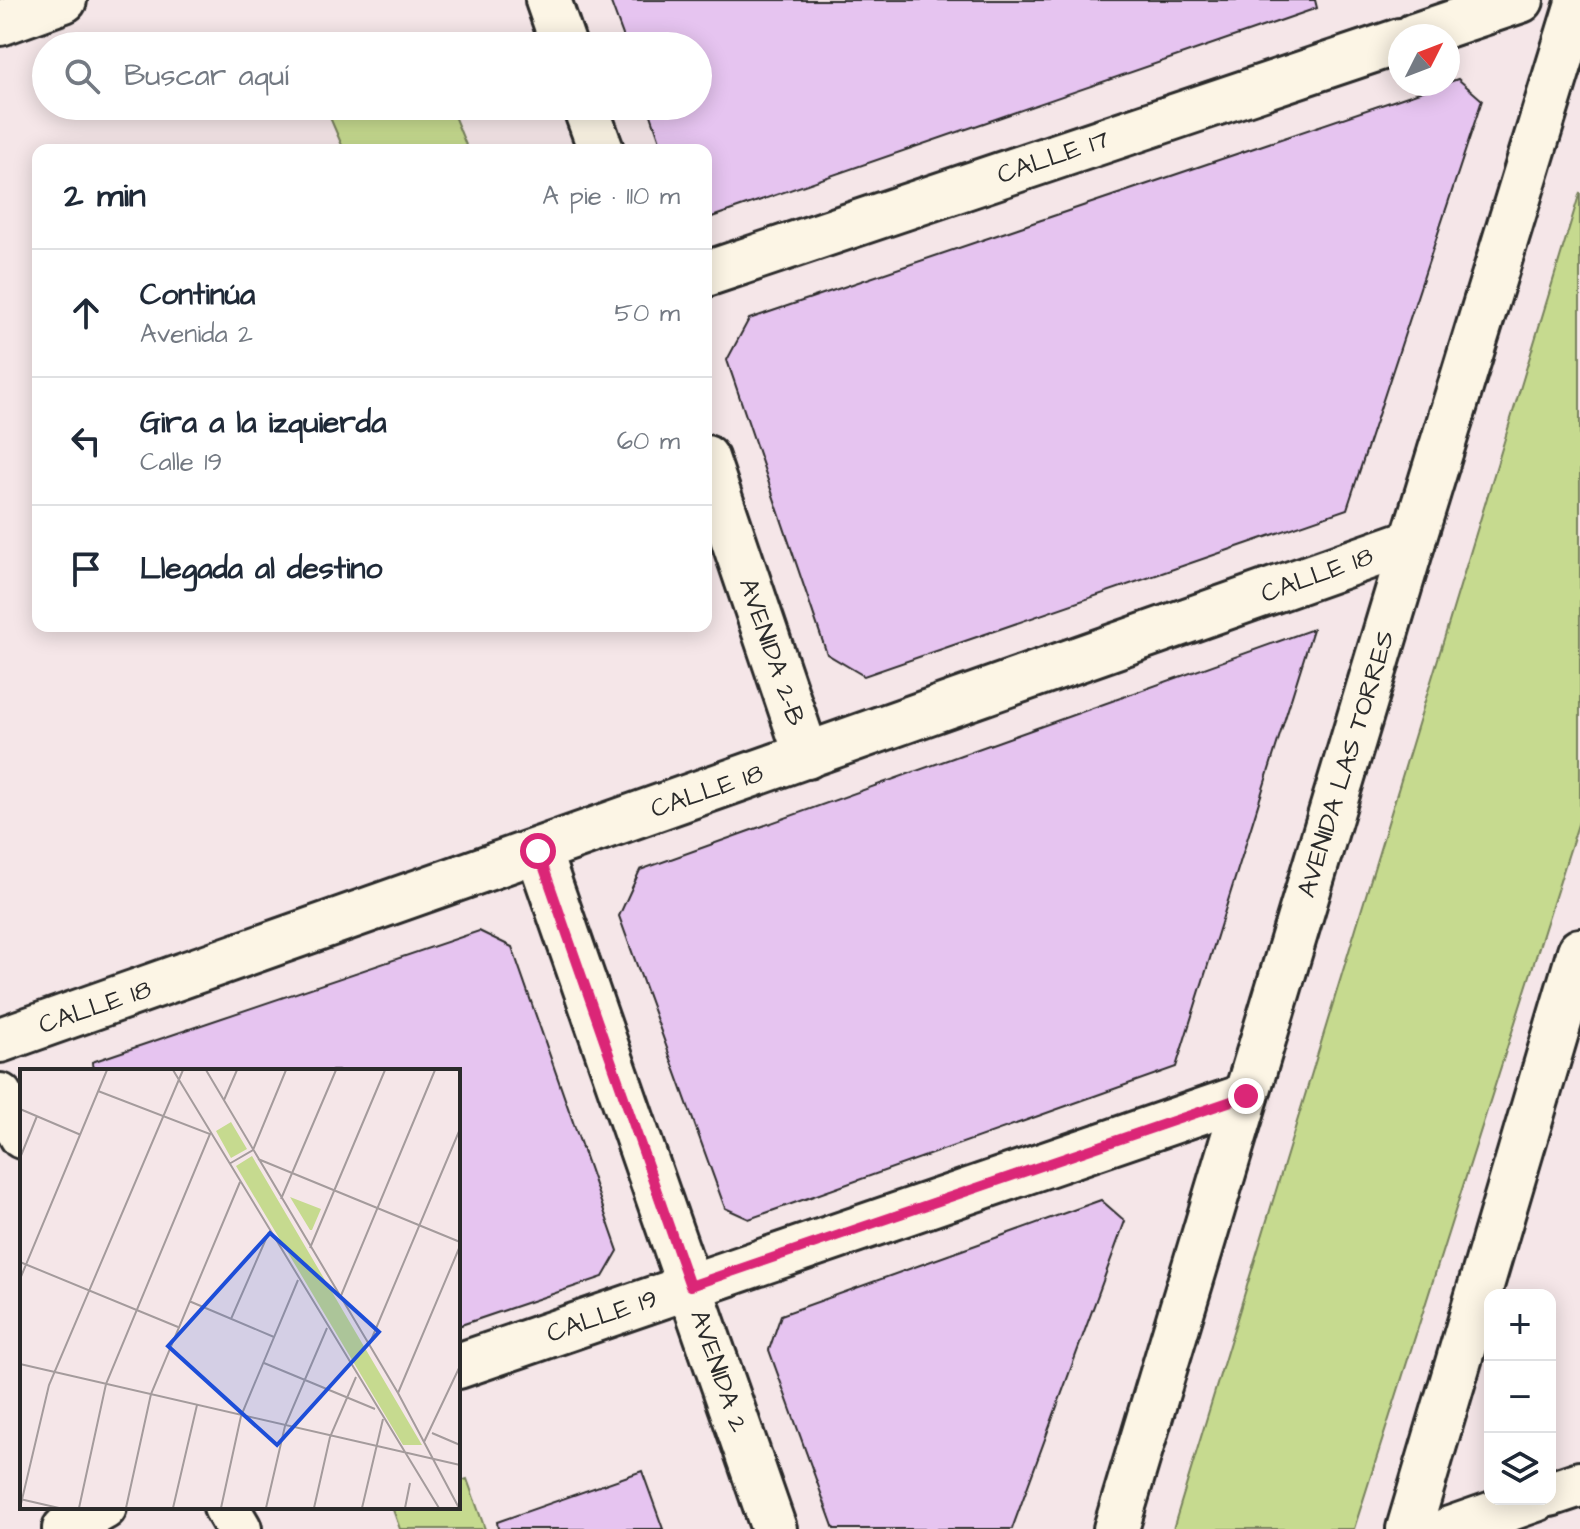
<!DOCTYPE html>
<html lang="es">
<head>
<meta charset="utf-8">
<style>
	:root { --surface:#fff; --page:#f2f2f3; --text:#1f2937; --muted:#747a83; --line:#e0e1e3 }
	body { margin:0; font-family:"Architects Daughter",sans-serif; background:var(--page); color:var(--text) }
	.controls { position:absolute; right:24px; bottom:24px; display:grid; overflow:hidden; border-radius:16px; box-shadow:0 4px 20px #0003 }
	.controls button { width:72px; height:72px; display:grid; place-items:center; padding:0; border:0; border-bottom:2px solid var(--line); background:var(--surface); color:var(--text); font:40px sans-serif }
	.compass { position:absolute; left:1388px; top:24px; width:72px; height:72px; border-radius:50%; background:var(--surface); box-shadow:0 4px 20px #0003; rotate:48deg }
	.stop { position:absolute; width:24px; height:24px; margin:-18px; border:6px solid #db2777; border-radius:50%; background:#fff }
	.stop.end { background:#db2777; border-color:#fff; box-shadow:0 2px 8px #0008 }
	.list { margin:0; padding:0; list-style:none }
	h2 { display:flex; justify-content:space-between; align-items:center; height:104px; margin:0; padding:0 32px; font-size:34px }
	h2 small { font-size:26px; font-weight:400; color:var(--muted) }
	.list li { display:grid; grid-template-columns:52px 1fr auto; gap:24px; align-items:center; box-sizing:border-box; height:128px; padding:0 32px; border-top:2px solid var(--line) }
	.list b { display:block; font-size:30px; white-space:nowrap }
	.list p { margin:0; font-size:26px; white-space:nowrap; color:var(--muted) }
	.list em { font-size:26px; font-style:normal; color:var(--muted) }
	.icon { flex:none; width:44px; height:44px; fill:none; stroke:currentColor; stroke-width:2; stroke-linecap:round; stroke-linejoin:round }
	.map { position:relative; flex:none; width:1580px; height:1529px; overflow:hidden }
	.search { position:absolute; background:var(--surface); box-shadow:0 4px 20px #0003; left:32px; top:32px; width:680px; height:88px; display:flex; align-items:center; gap:20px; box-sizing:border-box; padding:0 28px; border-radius:44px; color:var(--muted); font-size:30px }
	.panel { position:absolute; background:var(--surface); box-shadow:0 4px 20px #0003; left:32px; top:144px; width:680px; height:488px; border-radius:16px }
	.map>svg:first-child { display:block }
	.green { fill:#c6da8f; stroke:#78825d; stroke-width:2 }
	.building { fill:#e6c4f0; stroke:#2b2b2b; stroke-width:2 }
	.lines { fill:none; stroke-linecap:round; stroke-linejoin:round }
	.minor-casing { stroke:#2b2b2b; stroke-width:50 }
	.tertiary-casing { stroke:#2b2b2b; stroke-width:50 }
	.minor { stroke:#fcf5e5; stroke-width:44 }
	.tertiary { stroke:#fcf5e5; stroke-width:44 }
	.route { stroke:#db2777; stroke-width:10 }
	.labels { text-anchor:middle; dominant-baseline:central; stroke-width:6; stroke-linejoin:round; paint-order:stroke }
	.street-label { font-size:26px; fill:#2b2b2b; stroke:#fcf5e5 }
	.inset-road { fill:none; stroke:#a49b9c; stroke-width:2 }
	.view { fill:#1d4ed8; fill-opacity:0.15; stroke:#1d4ed8; stroke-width:4 }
	.inset-edge { fill:none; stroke:#2b2b2b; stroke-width:4 }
</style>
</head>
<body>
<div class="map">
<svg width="1580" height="1529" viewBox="0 0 1580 1529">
	<rect width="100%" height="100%" fill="#f5e6e8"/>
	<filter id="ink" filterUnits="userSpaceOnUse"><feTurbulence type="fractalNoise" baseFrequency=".0125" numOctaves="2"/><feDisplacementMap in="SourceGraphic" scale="16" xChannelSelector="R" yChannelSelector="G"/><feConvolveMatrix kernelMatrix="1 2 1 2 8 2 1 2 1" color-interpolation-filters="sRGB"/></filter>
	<g filter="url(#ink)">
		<g class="green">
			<polygon points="325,106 450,106 468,150 344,150"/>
			<polygon points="1580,192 1580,818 1354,1529 1173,1529"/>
			<polygon points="467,1479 485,1529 400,1529 392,1507 458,1507 458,1482"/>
		</g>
		<g class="building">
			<polygon points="610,0 1315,0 1317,8 706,219 706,150 663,150 648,106 698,106 698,46 627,46"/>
			<polygon points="1458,79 1482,100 1347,509 864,676 827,654 727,360 749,319"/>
			<polygon points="1313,629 1176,1067 749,1219 725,1208 619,916 640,870"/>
			<polygon points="479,931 512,947 618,1251 603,1277 458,1326 458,1071 93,1071 92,1062"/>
			<polygon points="1101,1200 1125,1221 1012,1529 834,1529 769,1350 781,1315"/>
			<polygon points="642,1471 663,1529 498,1529 497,1522"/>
		</g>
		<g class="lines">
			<g class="minor-casing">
				<g id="minor">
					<polyline points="548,0 564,46"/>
					<polyline points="0,23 64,0"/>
					<polyline points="1414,36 1521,0"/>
					<polyline points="585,106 601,150"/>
					<polyline points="706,274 1400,41"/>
					<polyline points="706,458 807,756"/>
					<polyline points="538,851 774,1529"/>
					<polyline points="0,1040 1413,541"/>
					<polyline points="458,1366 1246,1096"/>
					<polyline points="1550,1494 1580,1484"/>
					<polyline points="65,1529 104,1507"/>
					<polyline points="1450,1529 1536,1499"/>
				</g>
			</g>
			<g class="tertiary-casing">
				<g id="tertiary">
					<polyline points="0,1096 22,1136"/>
					<polyline points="226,1507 239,1529"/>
					<polyline points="1116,1529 1413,541 1579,0"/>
					<polyline points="1409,1529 1580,951"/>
				</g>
			</g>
			<use href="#minor" class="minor"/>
			<use href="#tertiary" class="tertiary"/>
		</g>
	</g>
	<g class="lines" filter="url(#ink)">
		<polyline class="route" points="538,851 690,1286 1246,1096"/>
	</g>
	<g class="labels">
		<g class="street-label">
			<text transform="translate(1053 157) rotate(-19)">CALLE 17</text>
			<text transform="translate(1317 575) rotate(-20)">CALLE 18</text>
			<text transform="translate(772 652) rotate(71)">AVENIDA 2-B</text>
			<text transform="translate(1346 764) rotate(-73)">AVENIDA LAS TORRES</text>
			<text transform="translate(707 791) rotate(-19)">CALLE 18</text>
			<text transform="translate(95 1007) rotate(-19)">CALLE 18</text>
			<text transform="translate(602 1316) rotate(-19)">CALLE 19</text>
			<text transform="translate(719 1371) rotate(71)">AVENIDA 2</text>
		</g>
	</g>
	<g transform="translate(20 1069)">
		<rect width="440" height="440" fill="#f5e6e8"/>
		<path d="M211 53 227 80 211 89 196 62ZM232 87 402 376H383L216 97ZM270 128 301 140 292 161H290Z" fill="#c6da8f"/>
		<path class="inset-road" d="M153 1 419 439M186 1 378 324 439 439M204 31 217 1M0 40 61 66M0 89 17 47M238 90 440 173M209 95 233 81 266 1M261 130 316 1M290 179 365 1M0 193 158 258M0 210 87 1M320 229 415 1M169 232 254 268M211 250 249 163M349 276 440 60M244 294 355 340M0 295 440 396M378 324 440 177M412 364 440 376M404 373 440 297M0 430 39 439M0 439 29 316 163 1M59 439 86 315 190 65 78 22M106 439 131 325 220 113M153 439 177 336M201 439 221 347 278 211M246 439 265 357 307 259M294 439 310 368 336 308M342 439 363 350M385 439 390 414"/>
		<path class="view" d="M250 164 359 263 257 376 148 277Z"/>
		<rect width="440" height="440" class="inset-edge"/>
	</g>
</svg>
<div class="controls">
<button>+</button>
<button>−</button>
<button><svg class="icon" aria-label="layers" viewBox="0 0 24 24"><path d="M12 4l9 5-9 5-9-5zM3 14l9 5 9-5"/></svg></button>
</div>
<svg class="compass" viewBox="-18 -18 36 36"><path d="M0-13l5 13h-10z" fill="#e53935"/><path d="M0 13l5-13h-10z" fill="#747a83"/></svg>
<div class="stop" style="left:538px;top:851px"></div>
<div class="stop end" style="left:1246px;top:1096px"></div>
<div class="search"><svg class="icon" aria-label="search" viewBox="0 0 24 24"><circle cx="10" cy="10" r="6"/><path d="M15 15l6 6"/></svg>Buscar aquí</div>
<section class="panel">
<h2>2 min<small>A pie · 110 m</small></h2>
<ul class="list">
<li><svg class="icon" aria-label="ahead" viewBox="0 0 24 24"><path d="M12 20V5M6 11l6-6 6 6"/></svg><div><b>Continúa</b><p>Avenida 2</p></div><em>50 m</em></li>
<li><svg class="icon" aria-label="left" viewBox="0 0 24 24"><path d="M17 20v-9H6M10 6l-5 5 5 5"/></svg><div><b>Gira a la izquierda</b><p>Calle 19</p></div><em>60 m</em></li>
<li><svg class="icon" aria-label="arrive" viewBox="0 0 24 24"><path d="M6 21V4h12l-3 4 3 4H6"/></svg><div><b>Llegada al destino</b></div></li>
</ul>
</section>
</div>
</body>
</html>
